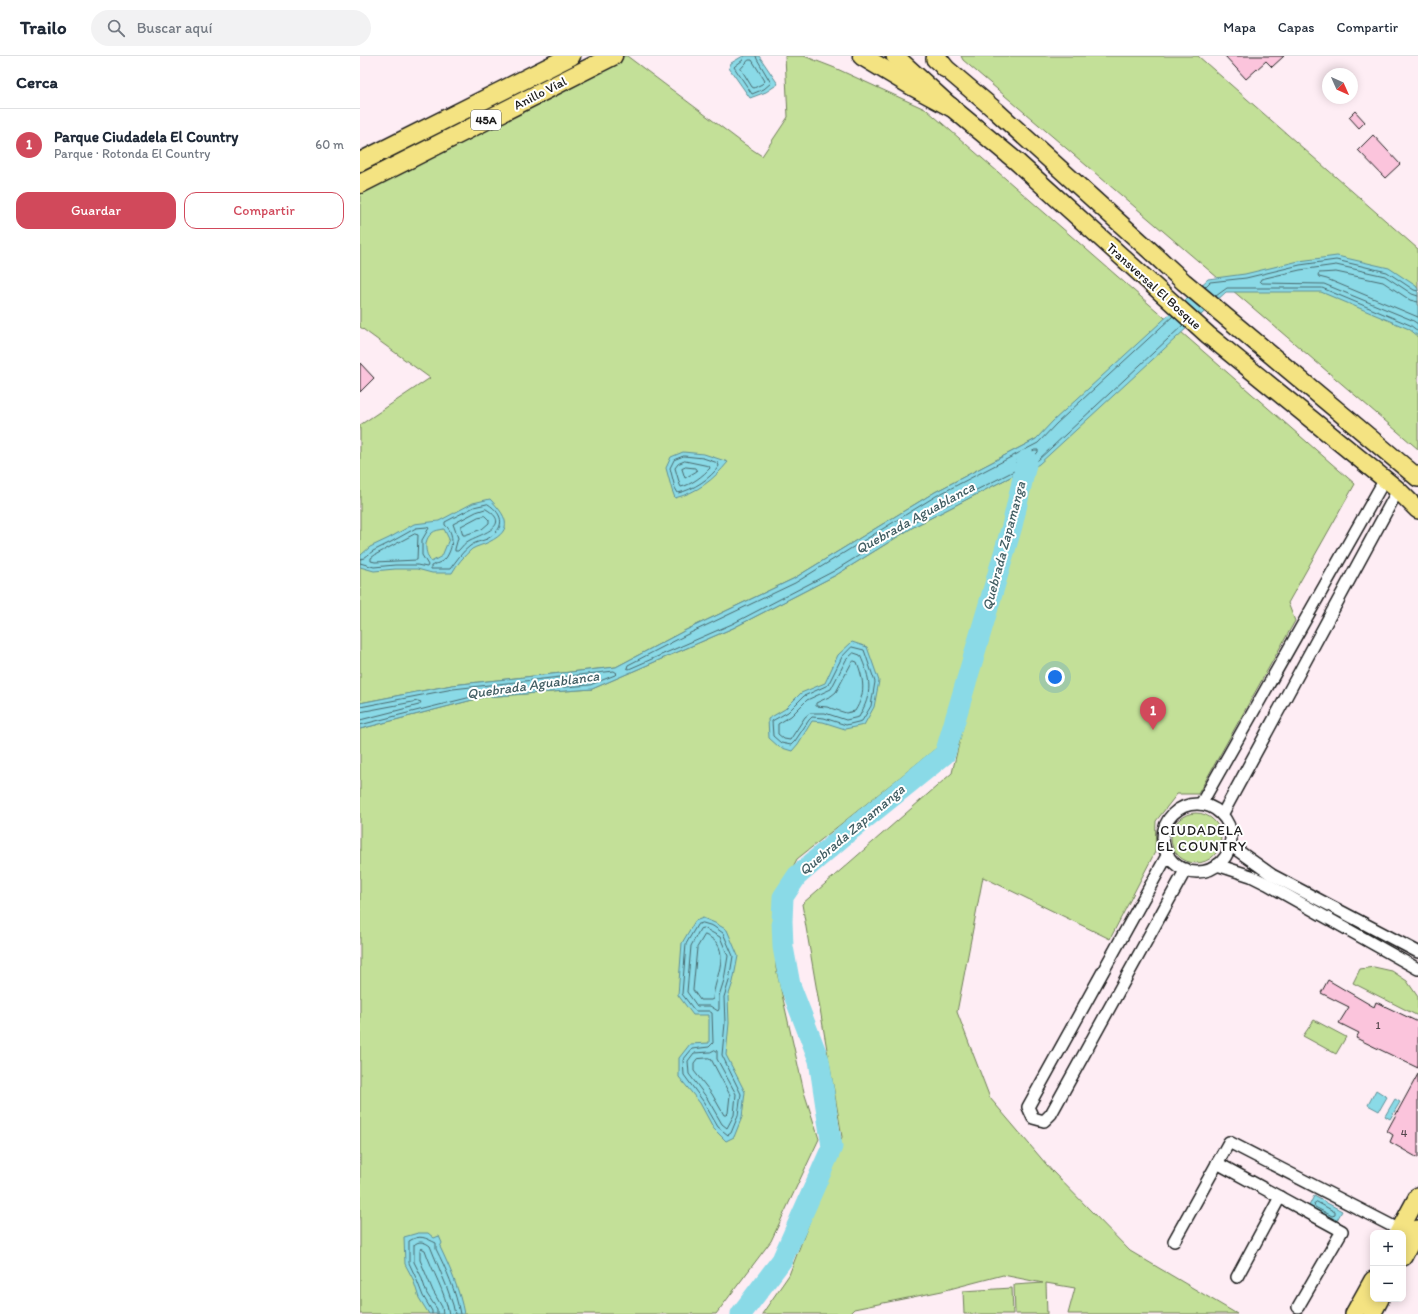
<!DOCTYPE html>
<html lang="es">
<head>
<meta charset="utf-8">
<style>
	:root { --surface:#fff; --page:#f2f2f3; --text:#1f2937; --muted:#747a83; --line:#e0e1e3; --accent:#d1495b }
	body { margin:0; font-family:Itim,sans-serif; background:var(--page); color:var(--text) }
	.controls { position:absolute; right:12px; bottom:12px; display:grid; overflow:hidden; border-radius:8px; box-shadow:0 2px 10px #0003 }
	.controls button { width:36px; height:36px; display:grid; place-items:center; padding:0; border:0; border-bottom:1px solid var(--line); background:var(--surface); color:var(--text); font:20px sans-serif }
	.compass { position:absolute; left:962px; top:12px; width:36px; height:36px; border-radius:50%; background:var(--surface); box-shadow:0 2px 10px #0003; rotate:135deg }
	.you { position:absolute; left:695px; top:621px; width:14px; height:14px; margin:-10px; border:3px solid #fff; border-radius:50%; background:#1a73e8; box-shadow:0 0 0 6px #1a73e833 }
	.badge { display:grid; place-items:center; width:26px; height:26px; border-radius:50%; background:var(--accent); color:#fff; font-size:13px; font-weight:700 }
	.pin { position:absolute; translate:-50% -33px; filter:drop-shadow(0 1px 2px #0008) }
	.pin::after { content:''; position:absolute; top:21px; width:14px; height:12px; background:inherit; clip-path:polygon(0 0,100% 0,50% 100%) }
	.list { margin:0; padding:0; list-style:none }
	h2 { display:flex; justify-content:space-between; align-items:center; height:52px; margin:0; padding:0 16px; font-size:17px }
	h2 small { font-size:13px; font-weight:400; color:var(--muted) }
	.list li { display:grid; grid-template-columns:26px 1fr auto; gap:12px; align-items:center; box-sizing:border-box; height:72px; padding:0 16px; border-top:1px solid var(--line) }
	.list b { display:block; font-size:15px; white-space:nowrap }
	.list p { margin:0; font-size:13px; white-space:nowrap; color:var(--muted) }
	.list em { font-size:13px; font-style:normal; color:var(--muted) }
	.actions { display:flex; gap:8px; padding:12px 16px }
	.actions a { flex:1; padding:9px 0; border:1px solid var(--accent); border-radius:12px; text-align:center; font-size:14px; color:var(--accent) }
	.actions .main { background:var(--accent); color:#fff }
	.icon { flex:none; width:22px; height:22px; fill:none; stroke:currentColor; stroke-width:2; stroke-linecap:round; stroke-linejoin:round }
	.map { position:relative; flex:none; width:1058px; height:1258px; overflow:hidden }
	header { display:flex; align-items:center; gap:24px; box-sizing:border-box; height:56px; padding:0 20px; background:var(--surface); border-bottom:1px solid var(--line) }
	header strong { font-size:19px }
	nav { display:flex; gap:22px; margin-inline-start:auto; font-size:14px }
	.search { width:280px; height:36px; background:var(--page); display:flex; align-items:center; gap:10px; box-sizing:border-box; padding:0 14px; border-radius:22px; color:var(--muted); font-size:15px }
	main { display:flex }
	aside { flex:1; background:var(--surface) }
	.map>svg:first-child { display:block }
	.green { fill:#c3e098; stroke:#707e5a }
	.water { fill:#8adae7; stroke:#5e8e96; fill-rule:evenodd }
	.lines { fill:none; stroke-linecap:round; stroke-linejoin:round }
	.shore { stroke:#48686d; stroke-width:1 }
	.river { stroke:#8adae7; stroke-width:21 }
	.building { fill:#fbc4dc; stroke:#1c1c1c }
	.minor-casing { stroke:#1c1c1c; stroke-width:14 }
	.primary-casing { stroke:#1c1c1c; stroke-width:20 }
	.trunk-casing { stroke:#1c1c1c; stroke-width:21 }
	.minor { stroke:#fff; stroke-width:11 }
	.primary { stroke:#f4e382; stroke-width:17 }
	.trunk { stroke:#f4e382; stroke-width:18 }
	.labels { text-anchor:middle; dominant-baseline:central; stroke-width:4; stroke-linejoin:round; paint-order:stroke }
	.number-label { font-size:11px; fill:#54464c }
	.shield { fill:#fff; stroke:#606060; stroke-width:1 }
	.shield-label { font-size:12px; font-weight:bold; fill:#1c1c1c }
	.street-label { font-size:13px; fill:#1c1c1c; stroke:#fff }
	.water-label { font-size:14px; font-style:italic; fill:#425e63; stroke:#fff }
	.neighbourhood-label { font-size:14px; letter-spacing:1px; fill:#1c1c1c; stroke:#fff }
</style>
</head>
<body>
<header>
<strong>Trailo</strong>
<div class="search"><svg class="icon" aria-label="search" viewBox="0 0 24 24"><circle cx="10" cy="10" r="6"/><path d="M15 15l6 6"/></svg>Buscar aquí</div>
<nav><a>Mapa</a><a>Capas</a><a>Compartir</a></nav>
</header>
<main>
<aside>
<h2>Cerca<small></small></h2>
<ul class="list">
<li><span class="badge">1</span><div><b>Parque Ciudadela El Country</b><p>Parque · Rotonda El Country</p></div><em>60 m</em></li>
</ul>
<div class="actions"><a class="main">Guardar</a><a>Compartir</a></div>
</aside>
<div class="map">
<svg width="1058" height="1258" viewBox="0 0 1058 1258">
	<rect width="100%" height="100%" fill="#feedf4"/>
	<filter id="ink" filterUnits="userSpaceOnUse"><feTurbulence type="fractalNoise" baseFrequency=".025" numOctaves="2"/><feDisplacementMap in="SourceGraphic" scale="8" xChannelSelector="R" yChannelSelector="G"/><feConvolveMatrix kernelMatrix="1 2 1 2 8 2 1 2 1" color-interpolation-filters="sRGB"/></filter>
	<g filter="url(#ink)">
		<g class="green">
			<polygon points="243,0 267,0 384,88 402,100 428,61 425,0 444,0 475,12 567,54 995,428 928,547 935,565 838,738 817,738 796,765 795,796 750,883 623,821 597,956 630,1042 692,1115 770,1195 877,1258 708,1258 715,1232 686,1227 687,1258 655,1258 654,1229 683,1227 643,1219 582,1235 494,1253 489,1258 402,1258 429,1219 482,1081 442,848 592,717 650,473 579,690 437,803 415,846 416,912 444,1036 459,1083 411,1185 356,1258 0,1258 0,673 124,641 232,633 373,572 476,519 555,470 660,416 654,460 664,416 690,369 676,383 575,436 433,523 324,575 256,611 92,629 0,647 0,369 70,322 0,271 0,126"/>
			<polygon points="601,0 838,0 1058,193 1058,393 603,4"/>
			<circle cx="836" cy="782" r="25"/>
			<polygon points="1014,911 1032,915 1047,925 1058,941 1058,960 993,927 1000,913"/>
			<polygon points="954,964 986,981 976,998 943,980"/>
			<polygon points="652,1232 653,1258 604,1258 603,1235"/>
		</g>
		<g class="water">
			<polygon points="383,0 399,0 418,28 406,36 390,42 369,12 371,7"/>
			<polygon points="977,200 1029,212 1056,230 1058,233 1058,280 1049,273 961,236 866,236 679,408 671,413 660,416 555,470 476,519 373,572 232,633 124,641 0,673 0,647 92,629 256,611 324,575 433,523 575,436 676,383 693,365 848,223 885,218 939,205"/>
			<path d="M323 396 344 398 368 406C353 424 338 436 315 442L312 434 306 412 311 401Z"/>
			<path d="M130 443C146 460 155 473 129 486 123 489 117 490 112 493 104 500 97 508 92 517H72L57 513H35L14 515 0 511 1 499 10 491 29 482 54 468 79 465 113 447ZM84 473 89 483 82 500 71 506C65 497 63 484 72 477 75 474 80 474 84 473Z"/>
			<polygon points="492,586 507,591 519,625 514,651 504,669 485,673 463,666 452,665 438,688 432,695 419,691 409,682 408,663 425,653 441,637 465,627 478,599"/>
			<polygon points="343,862 355,867 367,874 378,900 373,926 368,941 369,967 366,999 385,1036 382,1061 374,1081 366,1085 354,1073 340,1047 319,1021 319,1002 330,988 349,987 349,959 333,959 318,939 322,887 335,865"/>
			<polygon points="1016,1034 1027,1041 1019,1055 1008,1049"/>
			<polygon points="1035,1043 1040,1046 1030,1063 1025,1060"/>
			<polygon points="954,1140 982,1155 976,1166 948,1152"/>
			<path d="M58 1177H68L74 1182 79 1180 82 1187 80 1191C90 1212 100 1235 104 1258H69L59 1242 53 1223 45 1208 44 1181Z"/>
		</g>
		<g class="lines">
			<g class="shore">
				<polyline points="384,0 383,4 375,10 374,11 392,38 404,33 411,27 397,3 396,0"/>
				<polygon points="389,4 392,4 405,25 402,28 394,32 392,31 381,13"/>
				<polyline points="845,231 850,226 886,222 940,209 976,204 1027,216 1054,234 1058,235"/>
				<polyline points="856,240 867,232 962,232 1050,269 1058,275"/>
				<polyline points="1058,240 1052,238 1025,220 976,209 940,214 901,223 900,225 902,227 964,228 1052,264 1058,268"/>
				<polyline points="1058,246 1050,244 1023,226 976,216 959,217 958,219 959,221 967,223 1058,261"/>
				<polyline points="813,260 696,368 678,387 576,440 435,527 326,579 268,609 267,612 269,613 372,568 474,515 553,466 658,413 670,409 677,405 823,269"/>
				<path d="M675 394H678V396C673 402 664 408 656 407L657 404Z"/>
				<path d="M324 400 343 402 358 407 359 410C351 422 333 434 318 437L315 432 310 412 314 404Z"/>
				<path d="M325 405 349 410 350 412C344 419 331 429 321 431L320 429 315 412 318 408Z"/>
				<polygon points="326,411 335,412 337,415 325,422 322,413"/>
				<path d="M128 448C145 459 145 473 127 483 122 485 115 486 110 490 102 496 96 505 90 513H71V510C75 508 83 506 86 502 93 492 95 477 85 469V466L114 451Z"/>
				<path d="M126 453C153 469 122 478 110 484 105 486 102 491 98 495H95V493L98 482 93 468 116 456Z"/>
				<polygon points="125,460 129,464 129,467 122,473 105,479 103,479 101,472 101,470 118,461"/>
				<polygon points="55,478 58,479 57,504 15,506 11,505 11,502 15,499"/>
				<polyline points="0,503 4,502 13,495 31,486 56,472 67,471 69,472 62,484 62,499 68,509 67,511 57,509 35,509 14,511 0,507"/>
				<polygon points="492,591 504,594 515,626 511,650 502,665 486,669 464,662 452,661 449,664 435,685 431,689 421,687 413,680 412,665 428,656 444,640 468,629 482,601"/>
				<path d="M494 597 500 599C511 624 513 636 499 661L486 664 465 657H450L445 661 430 684 424 683 418 678V668L431 660 447 644 471 633 486 604Z"/>
				<path d="M494 605 497 606C504 625 506 637 495 655L486 657 467 651 456 650V647L471 640 476 636 491 608Z"/>
				<polyline points="0,651 93,633 254,615 257,617 255,619 230,629 123,638 0,669"/>
				<polyline points="0,656 58,645 61,646 59,649 0,664"/>
				<polygon points="343,867 353,870 363,877 373,900 369,925 364,941 365,967 362,999 381,1038 378,1060 371,1077 368,1079 358,1071 343,1045 324,1019 323,1004 332,993 349,991 353,987 352,957 349,955 335,955 322,938 326,888 337,869"/>
				<polygon points="344,872 360,881 368,900 364,924 359,940 359,953 358,955 350,950 337,950 327,936 331,890 340,873"/>
				<path d="M345 879C375 890 354 922 353 943L351 944H340L333 934 337 892Z"/>
				<polygon points="355,994 357,995 357,1003 376,1038 374,1059 367,1072 362,1068 347,1042 329,1018 328,1005 334,997 350,996"/>
				<polygon points="349,1002 351,1003 370,1039 368,1057 366,1059 364,1059 352,1038 334,1015 334,1007 337,1003"/>
				<polygon points="957,1146 975,1156 975,1159 972,1160 955,1151 954,1148"/>
				<path d="M72 1258V1255L63 1240 56 1222 49 1207V1185C61 1178 65 1182 76 1187V1193C86 1213 96 1235 100 1258"/>
				<path d="M77 1258V1253L67 1238 61 1220 54 1206V1189C59 1184 65 1186 70 1190L86 1229 93 1249 95 1258"/>
				<path d="M83 1258 82 1251 73 1235 60 1204V1194L61 1192 65 1194C72 1215 85 1235 89 1258"/>
			</g>
			<polyline class="river" points="381,1258 422,1204 472,1091 459,1004 430,929 423,891 422,865 423,841 437,820 487,777 585,698 652,470 667,404"/>
		</g>
		<g class="building">
			<polygon points="865,0 924,0 912,11 906,5 886,23"/>
			<polygon points="995,55 1005,66 999,72 989,61"/>
			<polygon points="1013,79 1040,108 1025,122 998,94"/>
			<polygon points="0,307 14,322 0,336"/>
			<polygon points="968,924 1014,951 1016,946 1058,966 1058,1012 996,982 999,977 979,967 989,951 961,937"/>
			<polygon points="1058,1018 1058,1102 1030,1086 1033,1079 1027,1075"/>
		</g>
		<g class="lines">
			<g class="minor-casing">
				<g id="minor">
					<polyline points="841,748 1025,423"/>
					<circle cx="837" cy="782" r="34"/>
					<polyline points="862,759 1038,434"/>
					<polyline points="870,789 912,819 1058,896"/>
					<polyline points="808,798 668,1051 673,1062 684,1065 691,1058 826,813"/>
					<polyline points="857,809 891,820 907,828 1058,913"/>
					<polyline points="857,1107 982,1175 938,1251"/>
					<polyline points="814,1185 869,1086 1040,1174"/>
					<polyline points="877,1221 920,1141"/>
				</g>
			</g>
			<g class="primary-casing">
				<g id="primary">
					<polyline points="535,0 591,51 656,105 848,279 1038,434 1058,454"/>
					<polyline points="575,3 635,54 796,200 824,226 1058,422"/>
					<polyline points="1038,1177 1058,1140"/>
					<polyline points="1043,1201 1058,1173"/>
					<polyline points="994,1258 1013,1224"/>
					<polyline points="1012,1258 1020,1243"/>
				</g>
			</g>
			<g class="trunk-casing">
				<g id="trunk">
					<polyline points="502,0 552,30 591,51"/>
					<polyline points="576,0 585,12"/>
					<polyline points="0,106 211,0"/>
					<polyline points="0,128 253,0"/>
				</g>
			</g>
			<use href="#minor" class="minor"/>
			<use href="#primary" class="primary"/>
			<use href="#trunk" class="trunk"/>
		</g>
	</g>
	<g class="labels">
		<g class="number-label">
			<text x="1018" y="969">1</text>
			<text x="1044" y="1077">4</text>
		</g>
		<rect class="shield" x="111" y="54" width="30" height="20" rx="3"/>
		<g class="shield-label">
			<text x="126" y="64">45A</text>
		</g>
		<g class="street-label">
			<text transform="translate(180 37) rotate(-27)">Anillo Víal</text>
			<text transform="translate(794 230) rotate(42)">Transversal El Bosque</text>
		</g>
		<g class="water-label">
			<text transform="translate(555 462) rotate(-29)">Quebrada Aguablanca</text>
			<text transform="translate(644 490) rotate(-75)">Quebrada Zapamanga</text>
			<text transform="translate(173 629) rotate(-8)">Quebrada Aguablanca</text>
			<text transform="translate(492 774) rotate(-40)">Quebrada Zapamanga</text>
		</g>
		<g class="neighbourhood-label">
			<text x="842" y="774">CIUDADELA<tspan x="842" dy="16">EL COUNTRY</tspan></text>
		</g>
	</g>
</svg>
<div class="controls">
<button>+</button>
<button>−</button>
</div>
<svg class="compass" viewBox="-18 -18 36 36"><path d="M0-13l5 13h-10z" fill="#e53935"/><path d="M0 13l5-13h-10z" fill="#747a83"/></svg>
<div class="you"></div>
<div class="pin badge" style="left:793px;top:674px">1</div>
</div>
</main>
</body>
</html>
